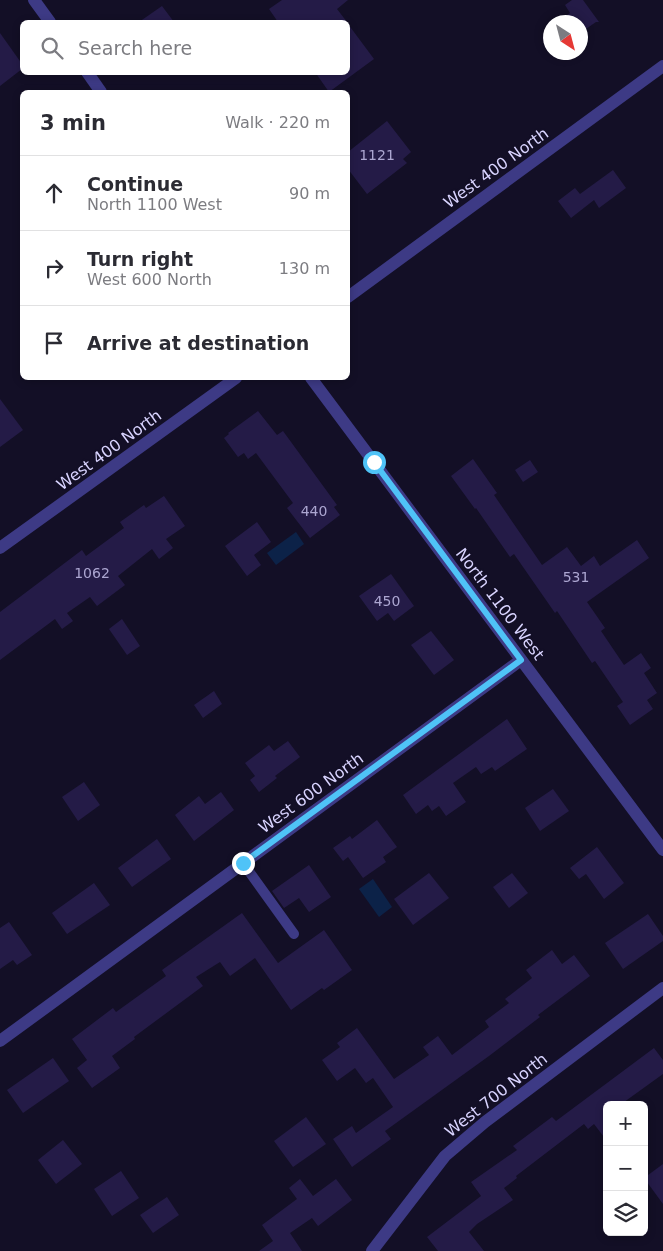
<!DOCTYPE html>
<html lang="en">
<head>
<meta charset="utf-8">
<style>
	:root { --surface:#fff; --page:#f7f7f7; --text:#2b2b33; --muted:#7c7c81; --line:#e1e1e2 }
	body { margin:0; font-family:"DejaVu Sans",sans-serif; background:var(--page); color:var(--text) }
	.controls { position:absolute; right:15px; bottom:15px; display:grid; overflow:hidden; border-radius:8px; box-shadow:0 2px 8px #0003 }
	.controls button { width:45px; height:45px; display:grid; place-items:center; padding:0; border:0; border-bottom:1px solid var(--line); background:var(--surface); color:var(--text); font:25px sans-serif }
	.compass { position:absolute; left:543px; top:15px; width:45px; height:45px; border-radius:50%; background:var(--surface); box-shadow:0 2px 8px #0003; rotate:144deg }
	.stop { position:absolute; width:15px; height:15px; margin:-11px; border:4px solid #4fc3f7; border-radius:50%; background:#fff }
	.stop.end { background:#4fc3f7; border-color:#fff; box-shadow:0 1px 5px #0008 }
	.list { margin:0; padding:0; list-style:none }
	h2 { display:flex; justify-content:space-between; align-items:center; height:65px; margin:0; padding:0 20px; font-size:21px }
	h2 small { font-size:16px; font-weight:400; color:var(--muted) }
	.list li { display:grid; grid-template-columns:32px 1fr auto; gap:15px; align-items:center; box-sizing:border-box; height:75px; padding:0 20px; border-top:1px solid var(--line) }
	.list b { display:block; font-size:19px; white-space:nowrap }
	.list p { margin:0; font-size:16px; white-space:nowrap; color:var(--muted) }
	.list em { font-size:16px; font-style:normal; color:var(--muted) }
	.icon { flex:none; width:28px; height:28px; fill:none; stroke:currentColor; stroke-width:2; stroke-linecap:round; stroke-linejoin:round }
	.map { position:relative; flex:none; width:663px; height:1251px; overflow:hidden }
	.search { position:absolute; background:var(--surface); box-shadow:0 2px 8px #0003; left:20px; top:20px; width:330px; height:55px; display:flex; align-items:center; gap:12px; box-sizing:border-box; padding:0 18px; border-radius:8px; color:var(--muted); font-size:19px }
	.panel { position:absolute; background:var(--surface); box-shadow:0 2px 8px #0003; left:20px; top:90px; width:330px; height:290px; border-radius:8px }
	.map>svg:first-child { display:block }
	.water { fill:#0c2248 }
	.building { fill:#241b47 }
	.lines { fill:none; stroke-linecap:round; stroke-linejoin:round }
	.service { stroke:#3d3a85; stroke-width:10 }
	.minor { stroke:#3d3a85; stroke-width:12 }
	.tertiary { stroke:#3d3a85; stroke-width:12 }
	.route { stroke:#4fc3f7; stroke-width:6 }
	.labels { text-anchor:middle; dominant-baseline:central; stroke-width:4; stroke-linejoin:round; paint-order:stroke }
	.number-label { font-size:14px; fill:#aca6d1 }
	.street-label { font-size:16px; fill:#d9d4ff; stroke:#130f26 }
</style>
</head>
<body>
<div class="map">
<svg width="663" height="1251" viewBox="0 0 663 1251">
	<rect width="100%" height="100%" fill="#130f26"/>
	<g class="water">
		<polygon points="296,532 304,544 276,565 267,553"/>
		<polygon points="373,879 392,907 379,917 359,889"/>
	</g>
	<g class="building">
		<polygon points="282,0 348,0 337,9 347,22 278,22 269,9"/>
		<polygon points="572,0 583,0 599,22 596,22 580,33 580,22 557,22 570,13 565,5"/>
		<polygon points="162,6 174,22 139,22"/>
		<polygon points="348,24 374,59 329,92 315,72 348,72"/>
		<polygon points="0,33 22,64 22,69 0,86"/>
		<polygon points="387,121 411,152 403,159 407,163 367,194 348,169 348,152"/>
		<polygon points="613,170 626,188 599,208 594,200 571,218 558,201 575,188 580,194"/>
		<polygon points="0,399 23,430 0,447"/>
		<polygon points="258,411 277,435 283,431 337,505 334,507 340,515 310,538 287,508 293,503 256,453 248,459 244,453 238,457 224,438 229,434 228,433"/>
		<polygon points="473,459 497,493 494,495 542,565 567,547 581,566 594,556 600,566 637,540 649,558 587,602 605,628 601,631 624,665 641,653 651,668 644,673 657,693 647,700 653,709 630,725 617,706 623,702 595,661 592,663 557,611 555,613 514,554 510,557 476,508 475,509 451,476"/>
		<polygon points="530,460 538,472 523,482 515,470"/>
		<polygon points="164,496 185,526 166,539 173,548 159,559 152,549 118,576 125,585 97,606 90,597 67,613 73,621 62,629 55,619 0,660 0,612 82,550 86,556 124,528 120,522 144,505 146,508"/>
		<polygon points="257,522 271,542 254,555 261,565 247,576 225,546"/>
		<polygon points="391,574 414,606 394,621 388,613 377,621 359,596"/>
		<polygon points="122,619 140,646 127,655 109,629"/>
		<polygon points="431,631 454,660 434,675 411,645"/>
		<polygon points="214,691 222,704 203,718 194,705"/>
		<polygon points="507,719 527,749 495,771 492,767 481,774 476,767 453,783 466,802 446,816 439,806 432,811 428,805 416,814 403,795"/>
		<polygon points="288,741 300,757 275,776 277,778 259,792 250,780 255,776 245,763 269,745 274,751"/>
		<polygon points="84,782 100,805 78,821 62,797"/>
		<polygon points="553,789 569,811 540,831 525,808"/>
		<polygon points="221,792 234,810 194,841 175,815 199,796 205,804"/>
		<polygon points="377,820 397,847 383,857 386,862 363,878 348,857 343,861 333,848 350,836 352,839"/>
		<polygon points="157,839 171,859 132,887 118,868"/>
		<polygon points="597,847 624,883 604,899 586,874 579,879 570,868"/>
		<polygon points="309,865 331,897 309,912 299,898 284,908 272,891"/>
		<polygon points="429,873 449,898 413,925 394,899"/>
		<polygon points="512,873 528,893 509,908 493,887"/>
		<polygon points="94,883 110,905 67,934 52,913"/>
		<polygon points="242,913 278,963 324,930 352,970 324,990 322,988 291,1010 255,958 230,976 220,962 196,977 203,986 134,1037 135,1039 112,1056 120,1068 92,1088 77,1068 87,1060 72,1039 113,1008 116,1012 166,976 162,970"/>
		<polygon points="648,914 663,936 663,941 623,969 605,943"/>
		<polygon points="9,922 32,955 17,965 13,960 0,969 0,928"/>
		<polygon points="552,950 562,964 574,955 590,976 538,1015 540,1017 489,1056 385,1131 391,1139 352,1167 333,1139 352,1126 356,1133 393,1107 373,1078 366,1083 355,1068 337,1081 322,1060 340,1047 337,1043 357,1028 394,1079 429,1055 423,1047 438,1036 452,1055 489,1027 485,1021 509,1003 505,999 532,978 526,970"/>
		<polygon points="654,1048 663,1060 663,1074 620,1105 607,1105 607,1141 594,1124 588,1129 584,1124 516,1176 517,1178 504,1188 513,1200 477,1224 469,1232 484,1251 438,1251 427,1237 481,1196 471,1182 517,1150 513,1146 552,1117 556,1121"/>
		<polygon points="53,1058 69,1081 23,1113 7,1090"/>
		<polygon points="306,1117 326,1144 293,1167 274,1141"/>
		<polygon points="63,1140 82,1164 56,1184 38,1160"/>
		<polygon points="663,1164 663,1204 644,1178"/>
		<polygon points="121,1171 139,1198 112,1216 94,1189"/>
		<polygon points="300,1179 313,1196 336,1179 352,1200 318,1226 312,1218 290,1233 302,1251 259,1251 273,1241 262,1225 297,1199 289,1188"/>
		<polygon points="167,1197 179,1215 153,1233 140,1215"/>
	</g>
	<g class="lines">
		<polyline class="service" points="243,863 294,934"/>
		<g class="minor">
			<polyline points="348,297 663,66"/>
			<polyline points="0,1041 521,660"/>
			<polyline points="372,1251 445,1156 485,1122 663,988"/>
		</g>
		<g class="tertiary">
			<polyline points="34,0 50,22"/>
			<polyline points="87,72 101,92"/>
			<polyline points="311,378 663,850"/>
			<polyline points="0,548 236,378"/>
		</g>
	</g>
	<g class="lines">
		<polyline class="route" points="243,863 521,660 374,462"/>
	</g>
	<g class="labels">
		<g class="number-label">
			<text x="377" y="155">1121</text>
			<text x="314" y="511">440</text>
			<text x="92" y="573">1062</text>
			<text x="576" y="577">531</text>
			<text x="387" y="601">450</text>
		</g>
		<g class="street-label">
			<text transform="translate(496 168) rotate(-36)">West 400 North</text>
			<text transform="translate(109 450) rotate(-36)">West 400 North</text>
			<text transform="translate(500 604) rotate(53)">North 1100 West</text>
			<text transform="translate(311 793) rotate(-36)">West 600 North</text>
			<text transform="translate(496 1095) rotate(-38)">West 700 North</text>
		</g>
	</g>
</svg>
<div class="controls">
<button>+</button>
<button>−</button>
<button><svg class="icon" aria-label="layers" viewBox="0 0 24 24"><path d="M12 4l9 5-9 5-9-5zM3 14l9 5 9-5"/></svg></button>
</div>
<svg class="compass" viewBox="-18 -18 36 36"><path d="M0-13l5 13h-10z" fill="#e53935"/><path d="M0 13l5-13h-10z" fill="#7c7c81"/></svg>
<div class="stop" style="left:374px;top:462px"></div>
<div class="stop end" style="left:243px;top:863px"></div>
<div class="search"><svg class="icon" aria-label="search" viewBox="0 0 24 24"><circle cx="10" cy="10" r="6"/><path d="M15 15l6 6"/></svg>Search here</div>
<section class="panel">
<h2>3 min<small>Walk · 220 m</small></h2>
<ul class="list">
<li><svg class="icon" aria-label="ahead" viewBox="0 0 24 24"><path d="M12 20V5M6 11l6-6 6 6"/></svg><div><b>Continue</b><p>North 1100 West</p></div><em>90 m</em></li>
<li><svg class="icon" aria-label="right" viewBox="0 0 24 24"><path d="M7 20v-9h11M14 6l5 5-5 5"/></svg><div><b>Turn right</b><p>West 600 North</p></div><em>130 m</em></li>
<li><svg class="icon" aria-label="arrive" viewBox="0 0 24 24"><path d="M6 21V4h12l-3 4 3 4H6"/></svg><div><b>Arrive at destination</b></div></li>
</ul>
</section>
</div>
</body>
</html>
